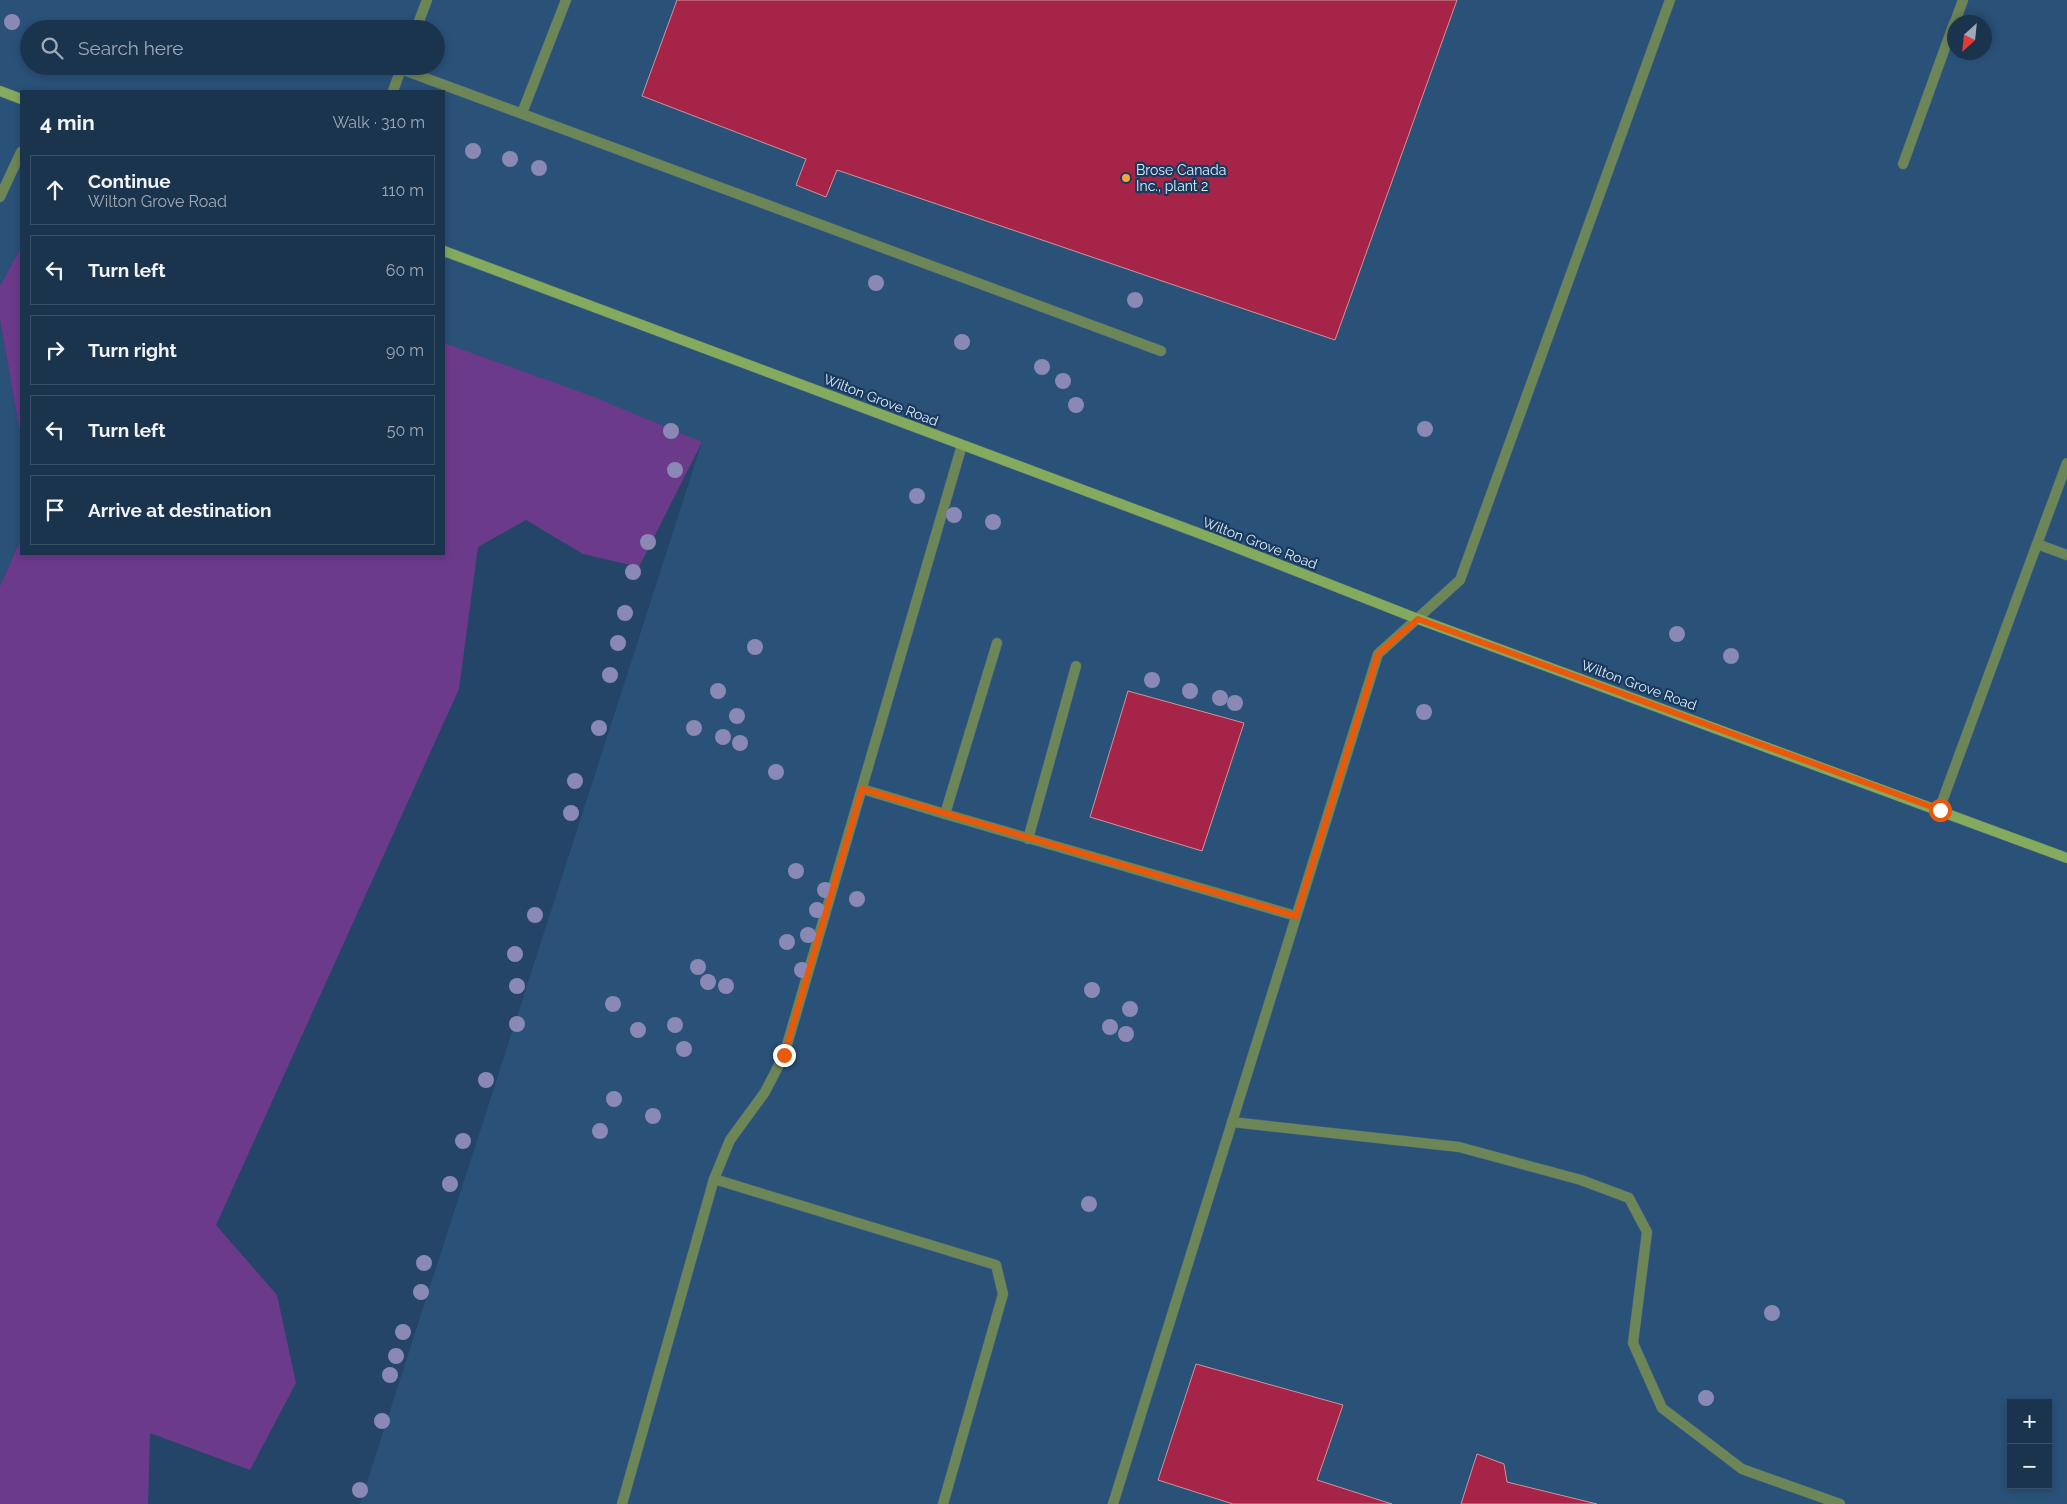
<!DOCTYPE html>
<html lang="en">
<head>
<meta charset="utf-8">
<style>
	:root { --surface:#1b344d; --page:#243c54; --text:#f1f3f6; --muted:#a0aab6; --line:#394f65 }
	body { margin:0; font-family:Raleway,sans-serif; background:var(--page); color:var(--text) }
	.controls { position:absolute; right:15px; bottom:15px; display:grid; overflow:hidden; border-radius:0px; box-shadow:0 2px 8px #0003 }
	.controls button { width:45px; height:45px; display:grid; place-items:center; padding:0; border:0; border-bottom:1px solid var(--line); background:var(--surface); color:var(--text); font:25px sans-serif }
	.compass { position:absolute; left:1947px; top:15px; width:45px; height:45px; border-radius:50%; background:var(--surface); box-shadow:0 2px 8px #0003; rotate:207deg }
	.stop { position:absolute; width:15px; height:15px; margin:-11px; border:4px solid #ea580c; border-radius:50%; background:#fff }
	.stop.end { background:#ea580c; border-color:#fff; box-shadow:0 1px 5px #0008 }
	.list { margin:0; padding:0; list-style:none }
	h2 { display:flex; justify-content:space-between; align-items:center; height:65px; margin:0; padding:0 20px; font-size:21px }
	h2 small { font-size:16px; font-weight:400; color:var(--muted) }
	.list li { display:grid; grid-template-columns:32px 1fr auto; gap:15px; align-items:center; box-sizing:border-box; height:70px; margin:0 10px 10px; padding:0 10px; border:1px solid var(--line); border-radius:0px }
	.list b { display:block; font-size:19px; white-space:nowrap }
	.list p { margin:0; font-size:16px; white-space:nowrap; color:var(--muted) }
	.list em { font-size:16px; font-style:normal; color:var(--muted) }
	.icon { flex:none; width:28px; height:28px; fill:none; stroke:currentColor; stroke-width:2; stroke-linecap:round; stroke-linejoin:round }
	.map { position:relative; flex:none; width:2067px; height:1504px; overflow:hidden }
	.search { position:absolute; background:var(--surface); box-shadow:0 2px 8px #0003; left:20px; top:20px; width:425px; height:55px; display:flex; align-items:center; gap:12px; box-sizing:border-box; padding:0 18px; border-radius:28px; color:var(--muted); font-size:19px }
	.panel { position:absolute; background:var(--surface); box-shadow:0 2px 8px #0003; left:20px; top:90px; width:425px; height:465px; border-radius:0px }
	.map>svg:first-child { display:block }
	.built { fill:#2a5178; fill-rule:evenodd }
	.green { fill:#6c3a8b }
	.building { fill:#a52447; stroke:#ce949b }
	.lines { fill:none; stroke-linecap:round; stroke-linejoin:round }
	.service-casing { stroke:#456382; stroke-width:11 }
	.secondary-casing { stroke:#456382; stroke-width:11 }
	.service { stroke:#6d8657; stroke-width:10 }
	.secondary { stroke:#84aa5e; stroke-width:10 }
	.tree { fill:#8a89b5 }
	.route { stroke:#ea580c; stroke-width:6 }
	.poi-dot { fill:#f1a63f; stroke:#193a5c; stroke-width:2 }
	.labels { text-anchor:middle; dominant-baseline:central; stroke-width:4.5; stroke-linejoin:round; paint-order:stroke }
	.poi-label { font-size:14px; fill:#dcecfd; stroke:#193a5c; text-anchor:start }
	.street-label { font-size:14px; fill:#dcecfd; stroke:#193a5c }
</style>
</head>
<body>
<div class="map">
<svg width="2067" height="1504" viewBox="0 0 2067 1504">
	<rect width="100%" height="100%" fill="#244567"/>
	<g class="built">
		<path d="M0 0H2067V1504H360L702 442 444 346V91H21V247L0 286ZM1954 22H1984V52H1954ZM29 29H436V66H29ZM2011 1403H2048V1485H2011Z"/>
		<polygon points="0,320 21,438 21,539 0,586"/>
	</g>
	<g class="green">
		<polygon points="21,247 21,438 0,320 0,286"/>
		<polygon points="444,343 589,395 702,442 639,567 583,554 526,520 478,547 459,689 216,1225 277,1295 296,1383 250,1470 150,1433 148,1504 0,1504 0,586 21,539 21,554 444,554"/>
	</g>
	<g class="building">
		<polygon points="677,0 1457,0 1335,340 837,170 826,197 796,185 806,159 642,96"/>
		<polygon points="1128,691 1244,723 1202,851 1090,817"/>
		<polygon points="1196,1364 1343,1405 1317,1480 1392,1504 1233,1504 1158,1480"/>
		<polygon points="1477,1454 1504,1464 1507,1482 1597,1504 1461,1504"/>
	</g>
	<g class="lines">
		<g class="service-casing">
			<g id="service">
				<polyline points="1955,22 1963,0"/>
				<polyline points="416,29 427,0"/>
				<polyline points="393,91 401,69 1161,351"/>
				<polyline points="522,113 566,0"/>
				<polyline points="1903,164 1954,23"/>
				<polyline points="0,197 21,152"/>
				<polyline points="2037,544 2067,463"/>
				<polyline points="997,643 945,814 1296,916"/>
				<polyline points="862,789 945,814"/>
				<polyline points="1939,810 2037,544 2067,555"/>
				<polyline points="1028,839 1076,666"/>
				<polyline points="1232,1122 1459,1147 1581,1180 1629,1198 1647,1232 1633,1343 1662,1408 1742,1469 1840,1504"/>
				<polyline points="714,1179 996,1265 1003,1294 943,1504"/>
				<polyline points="622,1504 714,1179 730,1140 765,1092 784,1055 962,445"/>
				<polyline points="1113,1504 1378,654 1460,580 1670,0"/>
			</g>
		</g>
		<g class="secondary-casing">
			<g id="secondary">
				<polyline points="0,91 21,99"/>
				<polyline points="444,251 1217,540 1418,619 2067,858"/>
			</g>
		</g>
		<use href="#service" class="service"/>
		<use href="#secondary" class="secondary"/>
	</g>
	<g class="tree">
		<circle cx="12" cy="22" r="8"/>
		<circle cx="473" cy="151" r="8"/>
		<circle cx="510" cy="159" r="8"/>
		<circle cx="539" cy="168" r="8"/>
		<circle cx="876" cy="283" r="8"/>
		<circle cx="1135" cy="300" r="8"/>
		<circle cx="962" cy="342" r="8"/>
		<circle cx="1042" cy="367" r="8"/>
		<circle cx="1063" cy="381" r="8"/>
		<circle cx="1076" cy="405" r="8"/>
		<circle cx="1425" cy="429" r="8"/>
		<circle cx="671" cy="431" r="8"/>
		<circle cx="675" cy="470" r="8"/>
		<circle cx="917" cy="496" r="8"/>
		<circle cx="954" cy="515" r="8"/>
		<circle cx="993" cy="522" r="8"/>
		<circle cx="648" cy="542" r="8"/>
		<circle cx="633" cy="572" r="8"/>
		<circle cx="625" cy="613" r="8"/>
		<circle cx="1677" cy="634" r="8"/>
		<circle cx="618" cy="643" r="8"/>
		<circle cx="755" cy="647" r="8"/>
		<circle cx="1731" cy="656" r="8"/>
		<circle cx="610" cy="675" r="8"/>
		<circle cx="1152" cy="680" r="8"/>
		<circle cx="718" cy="691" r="8"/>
		<circle cx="1190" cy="691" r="8"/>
		<circle cx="1220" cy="698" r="8"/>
		<circle cx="1235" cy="703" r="8"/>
		<circle cx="1424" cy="712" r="8"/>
		<circle cx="737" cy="716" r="8"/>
		<circle cx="599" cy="728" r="8"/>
		<circle cx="694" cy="728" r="8"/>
		<circle cx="723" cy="737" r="8"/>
		<circle cx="740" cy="743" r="8"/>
		<circle cx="776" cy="772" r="8"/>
		<circle cx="575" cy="781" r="8"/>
		<circle cx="571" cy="813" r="8"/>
		<circle cx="796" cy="871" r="8"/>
		<circle cx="825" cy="890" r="8"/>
		<circle cx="857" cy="899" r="8"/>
		<circle cx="817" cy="910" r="8"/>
		<circle cx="535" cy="915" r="8"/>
		<circle cx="808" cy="935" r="8"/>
		<circle cx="787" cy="942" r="8"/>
		<circle cx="515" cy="954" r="8"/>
		<circle cx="698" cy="967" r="8"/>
		<circle cx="802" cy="970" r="8"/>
		<circle cx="708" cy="982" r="8"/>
		<circle cx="517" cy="986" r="8"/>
		<circle cx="726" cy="986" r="8"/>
		<circle cx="1092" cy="990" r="8"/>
		<circle cx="613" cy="1004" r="8"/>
		<circle cx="1130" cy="1009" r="8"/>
		<circle cx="517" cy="1024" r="8"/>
		<circle cx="675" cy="1025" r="8"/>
		<circle cx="1110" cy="1027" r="8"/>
		<circle cx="638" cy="1030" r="8"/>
		<circle cx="1126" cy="1034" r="8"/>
		<circle cx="684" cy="1049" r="8"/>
		<circle cx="486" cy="1080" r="8"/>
		<circle cx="614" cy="1099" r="8"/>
		<circle cx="653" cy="1116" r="8"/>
		<circle cx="600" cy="1131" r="8"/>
		<circle cx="463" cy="1141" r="8"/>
		<circle cx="450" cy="1184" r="8"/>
		<circle cx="1089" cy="1204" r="8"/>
		<circle cx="424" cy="1263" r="8"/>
		<circle cx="421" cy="1292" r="8"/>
		<circle cx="1772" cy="1313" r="8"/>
		<circle cx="403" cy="1332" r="8"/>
		<circle cx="396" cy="1356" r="8"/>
		<circle cx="390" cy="1375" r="8"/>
		<circle cx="1706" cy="1398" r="8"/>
		<circle cx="382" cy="1421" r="8"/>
		<circle cx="360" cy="1490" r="8"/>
	</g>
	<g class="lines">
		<polyline class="route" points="784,1055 862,789 1296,916 1378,654 1418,619 1940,810"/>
	</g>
	<circle class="poi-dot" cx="1126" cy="178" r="5"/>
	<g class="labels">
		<g class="poi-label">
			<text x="1136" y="170">Brose Canada<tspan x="1136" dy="16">Inc., plant 2</tspan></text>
		</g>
		<g class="street-label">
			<text transform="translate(881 400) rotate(21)">Wilton Grove Road</text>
			<text transform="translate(1260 543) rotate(21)">Wilton Grove Road</text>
			<text transform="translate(1639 685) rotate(20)">Wilton Grove Road</text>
		</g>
	</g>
</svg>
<div class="controls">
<button>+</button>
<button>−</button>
</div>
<svg class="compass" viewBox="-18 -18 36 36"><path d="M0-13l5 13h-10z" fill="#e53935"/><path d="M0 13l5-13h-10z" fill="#a0aab6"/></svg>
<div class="stop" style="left:1940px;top:810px"></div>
<div class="stop end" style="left:784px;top:1055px"></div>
<div class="search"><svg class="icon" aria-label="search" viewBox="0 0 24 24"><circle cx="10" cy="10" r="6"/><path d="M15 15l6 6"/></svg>Search here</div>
<section class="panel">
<h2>4 min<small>Walk · 310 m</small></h2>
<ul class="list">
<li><svg class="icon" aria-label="ahead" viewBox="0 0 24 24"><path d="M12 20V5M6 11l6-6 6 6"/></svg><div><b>Continue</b><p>Wilton Grove Road</p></div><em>110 m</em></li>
<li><svg class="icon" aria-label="left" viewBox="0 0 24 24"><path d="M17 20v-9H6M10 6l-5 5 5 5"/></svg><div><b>Turn left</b></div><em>60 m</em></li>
<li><svg class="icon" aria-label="right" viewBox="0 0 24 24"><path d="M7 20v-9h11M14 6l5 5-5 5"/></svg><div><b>Turn right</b></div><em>90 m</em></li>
<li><svg class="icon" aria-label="left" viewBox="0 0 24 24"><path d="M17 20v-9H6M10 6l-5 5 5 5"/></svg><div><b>Turn left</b></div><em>50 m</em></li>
<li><svg class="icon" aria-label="arrive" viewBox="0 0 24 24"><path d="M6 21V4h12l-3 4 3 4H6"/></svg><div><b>Arrive at destination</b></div></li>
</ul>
</section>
</div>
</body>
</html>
